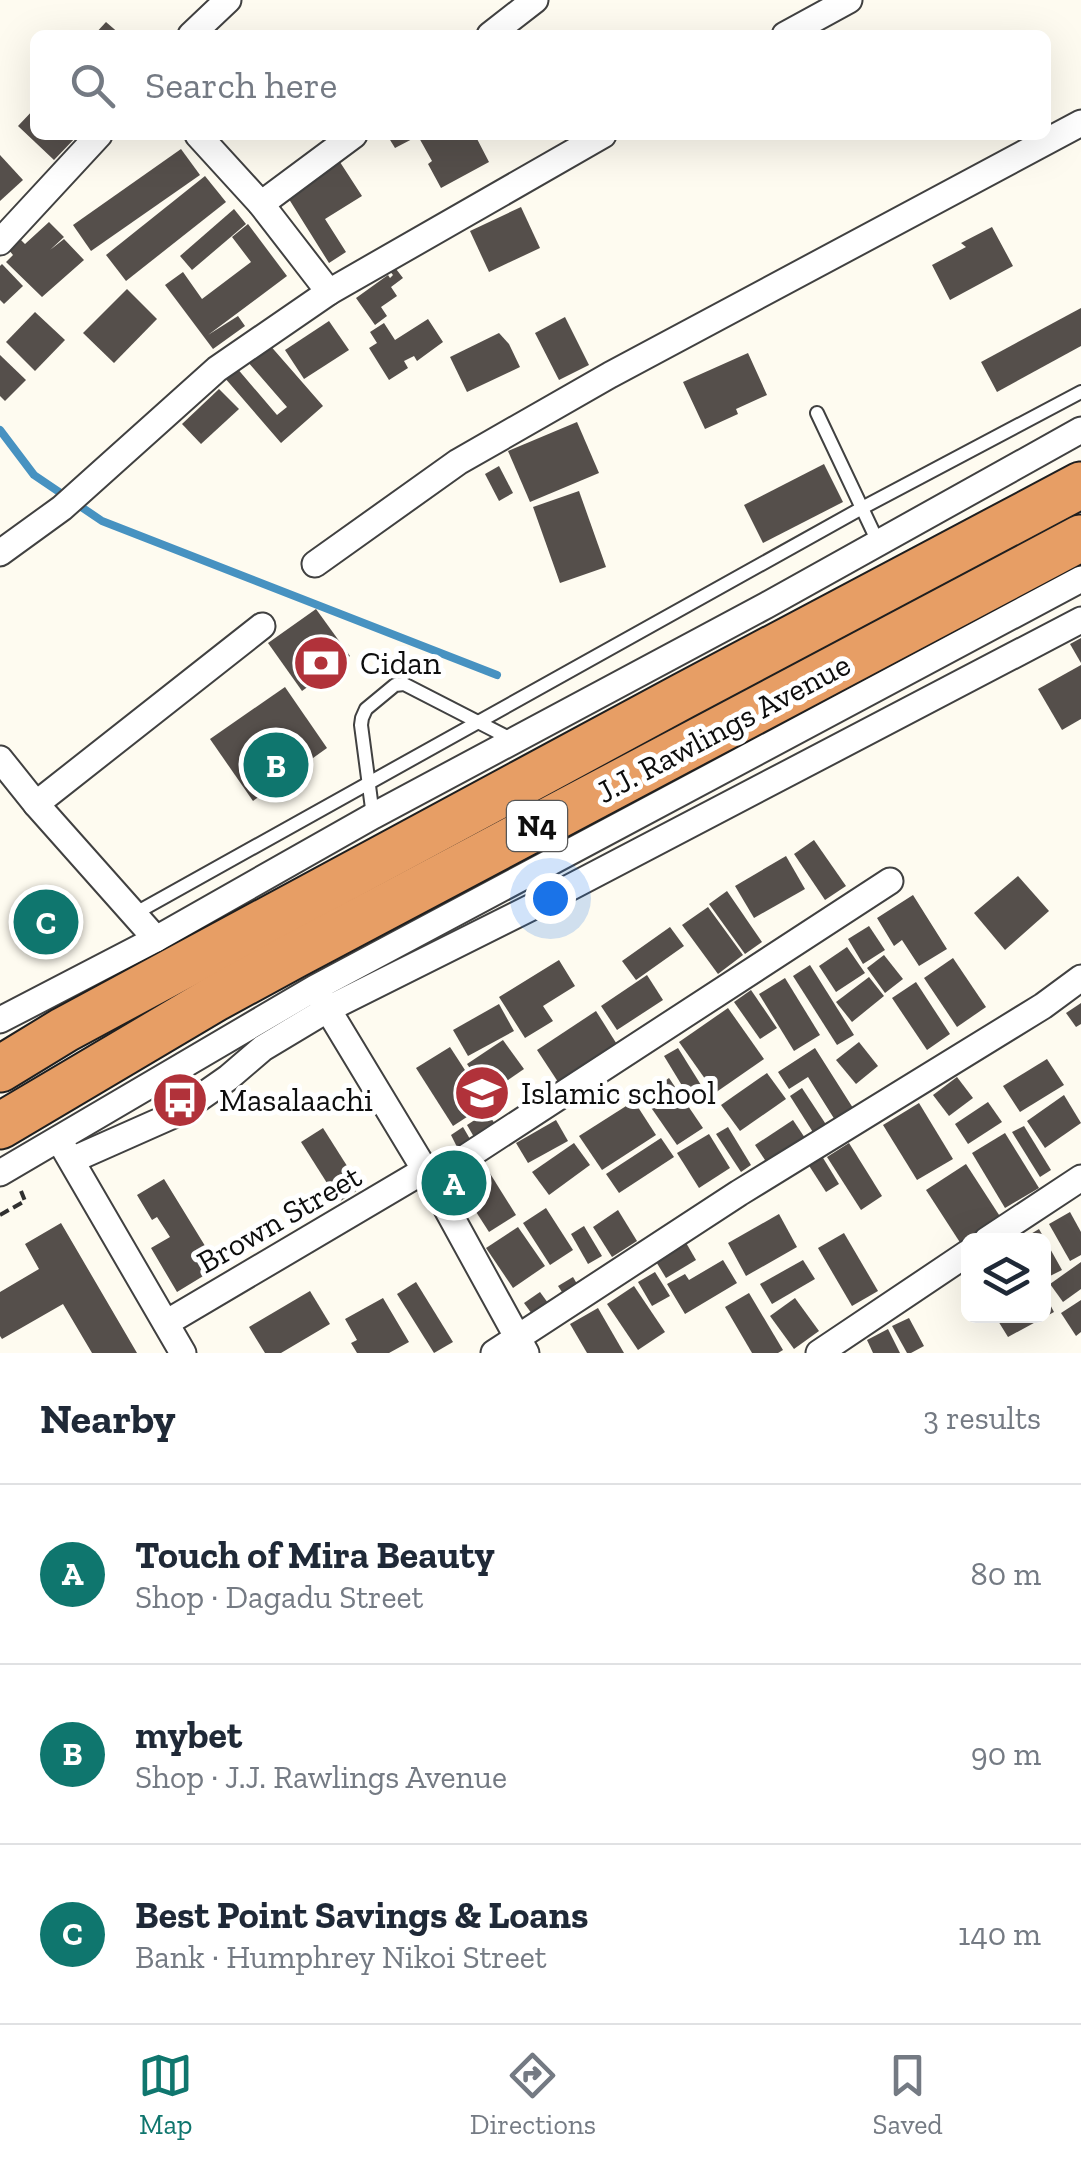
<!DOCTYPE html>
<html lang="en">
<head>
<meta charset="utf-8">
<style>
	:root { --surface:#fff; --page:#f6f6f7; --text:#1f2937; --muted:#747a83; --line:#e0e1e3; --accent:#0f766e }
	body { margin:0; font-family:"Zilla Slab",serif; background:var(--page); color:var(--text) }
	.controls { position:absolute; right:30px; bottom:30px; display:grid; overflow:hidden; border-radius:15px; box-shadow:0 10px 40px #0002 }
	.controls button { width:90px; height:90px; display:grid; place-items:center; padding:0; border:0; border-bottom:2px solid var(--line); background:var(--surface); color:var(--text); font:50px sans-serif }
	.you { position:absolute; left:550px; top:898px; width:35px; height:35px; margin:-25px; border:8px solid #fff; border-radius:50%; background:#1a73e8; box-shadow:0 0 0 15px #1a73e833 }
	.badge { display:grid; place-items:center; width:65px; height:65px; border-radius:50%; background:var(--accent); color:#fff; font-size:32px; font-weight:700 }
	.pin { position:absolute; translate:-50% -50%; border:5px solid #fff; box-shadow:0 2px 10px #0006 }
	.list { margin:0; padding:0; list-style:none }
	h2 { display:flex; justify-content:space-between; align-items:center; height:130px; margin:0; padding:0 40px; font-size:42px }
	h2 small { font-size:32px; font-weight:400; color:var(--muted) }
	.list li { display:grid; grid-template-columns:65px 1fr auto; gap:30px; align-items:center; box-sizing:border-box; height:180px; padding:0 40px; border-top:2px solid var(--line) }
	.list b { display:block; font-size:38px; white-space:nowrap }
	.list p { margin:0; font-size:32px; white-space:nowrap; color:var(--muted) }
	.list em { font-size:32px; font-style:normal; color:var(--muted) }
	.icon { flex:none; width:55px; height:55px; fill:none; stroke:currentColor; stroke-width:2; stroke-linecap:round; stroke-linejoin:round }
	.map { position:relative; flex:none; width:1081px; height:1353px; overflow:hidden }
	.search { position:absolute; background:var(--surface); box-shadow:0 10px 40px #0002; left:30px; right:30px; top:30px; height:110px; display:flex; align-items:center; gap:25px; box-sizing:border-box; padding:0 35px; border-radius:15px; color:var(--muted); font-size:38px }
	.sheet { height:670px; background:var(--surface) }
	nav { display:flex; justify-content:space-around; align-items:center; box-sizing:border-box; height:140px; border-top:2px solid var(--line); background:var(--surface); font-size:28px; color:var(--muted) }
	nav a { display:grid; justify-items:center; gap:5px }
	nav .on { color:var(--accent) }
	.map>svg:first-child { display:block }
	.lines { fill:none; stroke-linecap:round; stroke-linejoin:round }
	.stream { stroke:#4792c1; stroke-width:8 }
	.building { fill:#554f4b }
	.lane-casing { stroke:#414141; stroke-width:16 }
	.street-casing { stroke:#414141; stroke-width:29 }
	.highway-casing { stroke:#1f1f1f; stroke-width:49 }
	.path { stroke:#303030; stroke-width:4; stroke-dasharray:10 5; stroke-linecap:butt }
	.lane { stroke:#fff; stroke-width:12 }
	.street { stroke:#fff; stroke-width:25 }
	.highway { stroke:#e79e65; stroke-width:45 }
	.labels { text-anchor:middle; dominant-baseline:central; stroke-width:10; stroke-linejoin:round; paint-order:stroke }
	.shield { fill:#fff; stroke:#565656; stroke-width:2.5 }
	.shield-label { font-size:30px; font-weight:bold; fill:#0e0e0e }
	.poi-label { font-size:32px; fill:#0e0e0e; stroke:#fff; text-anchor:start }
	.street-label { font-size:32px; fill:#0e0e0e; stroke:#fff }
</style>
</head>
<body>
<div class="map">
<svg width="1081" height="1353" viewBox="0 0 1081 1353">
	<rect width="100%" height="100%" fill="#fefbf0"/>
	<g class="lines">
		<polyline class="stream" points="0,430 34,475 102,521 497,675"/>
	</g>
	<g class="building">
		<polygon points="106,22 121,35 94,35"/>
		<polygon points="35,108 35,135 78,135 54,160 18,126"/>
		<polygon points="387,135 475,135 489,162 441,188 428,164 432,161 418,136 395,148"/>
		<polygon points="181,149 200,175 91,251 73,225"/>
		<polygon points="0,155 23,180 0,201"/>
		<polygon points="338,159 362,196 325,219 346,252 329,263 287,196"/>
		<polygon points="205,176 226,202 126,281 106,255"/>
		<polygon points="521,207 540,248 489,272 470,231"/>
		<polygon points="234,209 246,224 192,270 180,256"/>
		<polygon points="49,222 64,237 50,250 64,239 84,260 42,297 6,262 13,255 8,249 19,238 25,244"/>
		<polygon points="248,224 287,276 208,335 238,316 245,326 213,349 165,285 183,272 202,299 251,262 232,237"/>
		<polygon points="992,227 1013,266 950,300 932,265 966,247 961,243"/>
		<polygon points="2,264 23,286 4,304 0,300 0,266"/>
		<polygon points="393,265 403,278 391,287 397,296 381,307 387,316 375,325 356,298 388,275 390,278 393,275 388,269"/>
		<polygon points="127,289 157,319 114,363 83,333"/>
		<polygon points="1081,308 1081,346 997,392 981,362"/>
		<polygon points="35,312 65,340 35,371 6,342"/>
		<polygon points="565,317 589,365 559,380 535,333"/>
		<polygon points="428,319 443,342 417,361 414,356 404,361 408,368 389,380 369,348 377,343 370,332 384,323 395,340"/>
		<polygon points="329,321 349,350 304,379 285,350"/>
		<polygon points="499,333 509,344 520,367 467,392 450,357"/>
		<polygon points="268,343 323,406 281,443 224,377 236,367 277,415 287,407 247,361"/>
		<polygon points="748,353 767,395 736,409 738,414 705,429 683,382"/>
		<polygon points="0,355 26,380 5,401 0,396"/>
		<polygon points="219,389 239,409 201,444 182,424"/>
		<polygon points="577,422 599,473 530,502 508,451"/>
		<polygon points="824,464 843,502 763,543 744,505"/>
		<polygon points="499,466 513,493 499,501 485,474"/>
		<polygon points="579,491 606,567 560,583 533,507"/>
		<polygon points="316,609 350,656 302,691 268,643"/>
		<polygon points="1081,638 1081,663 1070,644"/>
		<polygon points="1081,665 1081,719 1062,730 1038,689"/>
		<polygon points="285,687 327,748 253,801 210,739"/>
		<polygon points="814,840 846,886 825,900 794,854"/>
		<polygon points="786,856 805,889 754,918 735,886"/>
		<polygon points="1018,876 1049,911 1005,950 974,913"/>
		<polygon points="727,891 762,942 745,954 709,904"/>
		<polygon points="913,895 947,949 919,966 902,940 894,946 877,918"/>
		<polygon points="708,907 743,955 718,974 682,925"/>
		<polygon points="869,926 885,950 863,964 848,939"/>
		<polygon points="670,927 684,946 636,980 622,961"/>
		<polygon points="847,947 865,973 836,992 819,966"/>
		<polygon points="884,955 903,979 885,993 867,968"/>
		<polygon points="953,958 986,1007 957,1027 924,978"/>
		<polygon points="559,960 575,986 543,1006 553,1021 525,1038 499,997"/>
		<polygon points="810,965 854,1035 837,1045 793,976"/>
		<polygon points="647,975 663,1000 617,1030 601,1006"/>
		<polygon points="869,977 884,996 852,1022 836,1002"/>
		<polygon points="785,978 820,1035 794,1051 759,994"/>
		<polygon points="916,982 950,1034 927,1050 892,998"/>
		<polygon points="751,990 777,1028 760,1039 734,1002"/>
		<polygon points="1081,1003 1081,1024 1076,1027 1066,1013"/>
		<polygon points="499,1004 514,1031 468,1056 453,1030"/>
		<polygon points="728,1008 764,1059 715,1093 679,1042"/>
		<polygon points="596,1011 618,1046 560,1085 537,1050"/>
		<polygon points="503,1040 524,1069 488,1094 467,1064"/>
		<polygon points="859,1042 878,1066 856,1084 836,1060"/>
		<polygon points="450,1047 487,1104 453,1126 416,1068"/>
		<polygon points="678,1048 706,1093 692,1102 664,1056"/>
		<polygon points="815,1048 853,1108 835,1120 808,1077 789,1089 778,1072"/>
		<polygon points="1047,1059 1064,1085 1020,1112 1003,1086"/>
		<polygon points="767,1073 786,1099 740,1131 721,1105"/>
		<polygon points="957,1077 973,1098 949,1116 933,1095"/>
		<polygon points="669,1078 703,1128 677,1145 643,1096"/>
		<polygon points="802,1088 829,1129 816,1137 790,1096"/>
		<polygon points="1064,1095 1081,1123 1045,1148 1027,1121"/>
		<polygon points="634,1101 656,1135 602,1170 579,1136"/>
		<polygon points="988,1102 1002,1122 968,1144 955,1124"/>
		<polygon points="919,1103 953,1159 917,1180 883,1125"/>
		<polygon points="487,1112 495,1124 474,1137 467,1125"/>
		<polygon points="556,1120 568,1141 528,1163 516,1143"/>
		<polygon points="793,1120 807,1141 769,1166 755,1145"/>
		<polygon points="1024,1126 1051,1170 1040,1177 1012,1132"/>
		<polygon points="463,1127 470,1139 457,1147 451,1135"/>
		<polygon points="728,1127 751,1165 741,1172 716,1134"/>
		<polygon points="323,1128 361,1188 339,1202 301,1142"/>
		<polygon points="1005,1133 1039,1188 1005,1208 972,1153"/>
		<polygon points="709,1134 730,1168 699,1188 677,1153"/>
		<polygon points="661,1138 674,1157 619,1193 606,1174"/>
		<polygon points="574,1143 590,1165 549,1195 532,1172"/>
		<polygon points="849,1143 882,1196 861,1210 827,1157"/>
		<polygon points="820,1153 839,1184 826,1192 806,1161"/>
		<polygon points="481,1159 516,1215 489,1232 453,1176"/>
		<polygon points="966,1164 1001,1218 961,1244 926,1190"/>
		<polygon points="164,1179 218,1267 177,1292 151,1248 170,1237 157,1217 152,1220 137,1195"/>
		<polygon points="546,1208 573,1250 550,1265 523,1223"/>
		<polygon points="618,1210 637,1241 612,1257 593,1227"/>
		<polygon points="1070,1212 1081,1232 1081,1255 1070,1261 1049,1224"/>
		<polygon points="779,1214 797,1247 746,1276 728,1243"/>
		<polygon points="61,1223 137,1353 92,1353 63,1304 2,1339 0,1336 0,1292 39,1269 25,1244"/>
		<polygon points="584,1226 602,1256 588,1264 571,1234"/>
		<polygon points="518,1227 545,1266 513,1288 486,1248"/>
		<polygon points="1039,1229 1062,1270 1046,1278 1044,1273 1044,1240 1025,1240 1024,1238"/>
		<polygon points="844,1233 878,1291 852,1306 818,1248"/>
		<polygon points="685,1241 696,1260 666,1278 655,1260"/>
		<polygon points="723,1260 737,1283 685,1314 667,1284 685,1274 689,1280"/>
		<polygon points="803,1260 815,1279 772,1304 760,1284"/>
		<polygon points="1081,1262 1081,1289 1063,1302 1050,1284"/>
		<polygon points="655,1272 670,1296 652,1306 638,1282"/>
		<polygon points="573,1277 580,1289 566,1298 558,1286"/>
		<polygon points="416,1282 453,1342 434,1353 397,1294"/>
		<polygon points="634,1286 665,1332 638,1350 607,1304"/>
		<polygon points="310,1291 330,1324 281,1353 265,1353 249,1327"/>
		<polygon points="540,1292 548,1303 532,1314 524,1303"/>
		<polygon points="749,1293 783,1350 778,1353 752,1353 725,1307"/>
		<polygon points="1044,1293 1054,1312 1008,1337 995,1316 1044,1316"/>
		<polygon points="383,1298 409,1342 389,1353 357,1353 351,1343 357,1340 345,1319"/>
		<polygon points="795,1298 819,1331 794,1349 770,1316"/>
		<polygon points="1081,1300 1081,1332 1076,1336 1061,1313"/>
		<polygon points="598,1308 624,1353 587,1353 570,1324"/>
		<polygon points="909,1318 924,1346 911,1353 907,1353 892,1326"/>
		<polygon points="888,1329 900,1353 873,1353 867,1340"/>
	</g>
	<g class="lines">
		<g class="lane-casing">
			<g id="lane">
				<polyline points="817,413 878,542"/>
				<polyline points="373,816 361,725 362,718 366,709 395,685 404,684 513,740"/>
				<polyline points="134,914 862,508 1081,392"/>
			</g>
		</g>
		<g class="street-casing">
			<g id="street">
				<polyline points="191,35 228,0"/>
				<polyline points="490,35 535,0"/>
				<polyline points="785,35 849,0"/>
				<polyline points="198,135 261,204 329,292"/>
				<polyline points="261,204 354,135"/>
				<polyline points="0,242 99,135"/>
				<polyline points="0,553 62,508 217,369 329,292 603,135"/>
				<polyline points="315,564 458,462 610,375 1081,123"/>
				<polyline points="0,759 36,804 156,939"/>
				<polyline points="36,804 262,626"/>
				<polyline points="321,998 431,1180 526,1353"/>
				<polyline points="0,1020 156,939 373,816 767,605 1081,430"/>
				<polyline points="65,1150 183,1353"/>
				<polyline points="72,1160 178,1113 228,1078 263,1048 328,1009 546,900 1081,620"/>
				<polyline points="0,1173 315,988 1081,579"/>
				<polyline points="431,1180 890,881"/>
				<polyline points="987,1240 1081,1178"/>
				<polyline points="166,1323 425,1170"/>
				<polyline points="494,1353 739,1193 1043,1006 1081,978"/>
				<polyline points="819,1353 968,1253"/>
			</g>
		</g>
		<g class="highway-casing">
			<g id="highway">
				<polyline points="0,1069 64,1030 683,696 1081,485"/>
				<polyline points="0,1126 216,998 295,955 1081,538"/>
			</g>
		</g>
		<polyline class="path" points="0,1215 25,1201 21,1191"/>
		<use href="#lane" class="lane"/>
		<use href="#street" class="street"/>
		<use href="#highway" class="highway"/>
	</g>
	<defs>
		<g id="bank-disc" transform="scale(2.875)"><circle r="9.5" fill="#b1323a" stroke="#fff"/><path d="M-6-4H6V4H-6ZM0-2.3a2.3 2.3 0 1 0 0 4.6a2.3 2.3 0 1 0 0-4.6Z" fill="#fff"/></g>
		<g id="school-disc" transform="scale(2.875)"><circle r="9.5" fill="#b1323a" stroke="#fff"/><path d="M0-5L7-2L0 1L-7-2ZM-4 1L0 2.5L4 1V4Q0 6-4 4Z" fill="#fff"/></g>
		<g id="bus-disc" transform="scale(2.875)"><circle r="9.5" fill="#b1323a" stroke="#fff"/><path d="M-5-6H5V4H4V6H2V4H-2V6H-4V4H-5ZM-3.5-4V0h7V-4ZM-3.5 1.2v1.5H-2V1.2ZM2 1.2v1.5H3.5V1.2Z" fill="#fff"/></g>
	</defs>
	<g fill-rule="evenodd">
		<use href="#bank-disc" x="321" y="663"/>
		<use href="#school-disc" x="482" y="1093"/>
		<use href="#bus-disc" x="180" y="1100"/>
	</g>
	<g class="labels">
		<rect class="shield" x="507" y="801" width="60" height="50" rx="8"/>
		<g class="shield-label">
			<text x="537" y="826">N4</text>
		</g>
		<g class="poi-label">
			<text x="360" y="663">Cidan</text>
			<text x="521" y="1093">Islamic school</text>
			<text x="219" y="1100">Masalaachi</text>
		</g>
		<g class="street-label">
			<text transform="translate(723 728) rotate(-28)">J.J. Rawlings Avenue</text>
			<text transform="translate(279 1219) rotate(-30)">Brown Street</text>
		</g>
	</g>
</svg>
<div class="controls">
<button><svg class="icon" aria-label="layers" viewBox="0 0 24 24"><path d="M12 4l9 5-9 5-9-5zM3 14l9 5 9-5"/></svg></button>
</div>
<div class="you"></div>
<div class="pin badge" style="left:454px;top:1183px">A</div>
<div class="pin badge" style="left:276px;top:765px">B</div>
<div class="pin badge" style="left:46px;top:922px">C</div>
<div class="search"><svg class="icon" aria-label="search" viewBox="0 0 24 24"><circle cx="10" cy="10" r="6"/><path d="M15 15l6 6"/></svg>Search here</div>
</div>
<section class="sheet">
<h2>Nearby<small>3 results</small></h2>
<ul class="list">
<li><span class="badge">A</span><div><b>Touch of Mira Beauty</b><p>Shop · Dagadu Street</p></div><em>80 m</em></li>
<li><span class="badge">B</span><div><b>mybet</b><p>Shop · J.J. Rawlings Avenue</p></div><em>90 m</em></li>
<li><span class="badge">C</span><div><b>Best Point Savings &amp; Loans</b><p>Bank · Humphrey Nikoi Street</p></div><em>140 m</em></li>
</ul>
</section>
<nav>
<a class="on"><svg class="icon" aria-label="map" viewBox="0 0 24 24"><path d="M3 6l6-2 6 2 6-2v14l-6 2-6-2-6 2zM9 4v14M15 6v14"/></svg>Map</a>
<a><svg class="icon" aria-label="directions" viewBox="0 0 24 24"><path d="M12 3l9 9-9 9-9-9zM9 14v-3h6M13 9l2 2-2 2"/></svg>Directions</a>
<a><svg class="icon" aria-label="saved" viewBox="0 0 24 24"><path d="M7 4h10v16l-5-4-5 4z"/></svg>Saved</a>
</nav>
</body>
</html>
